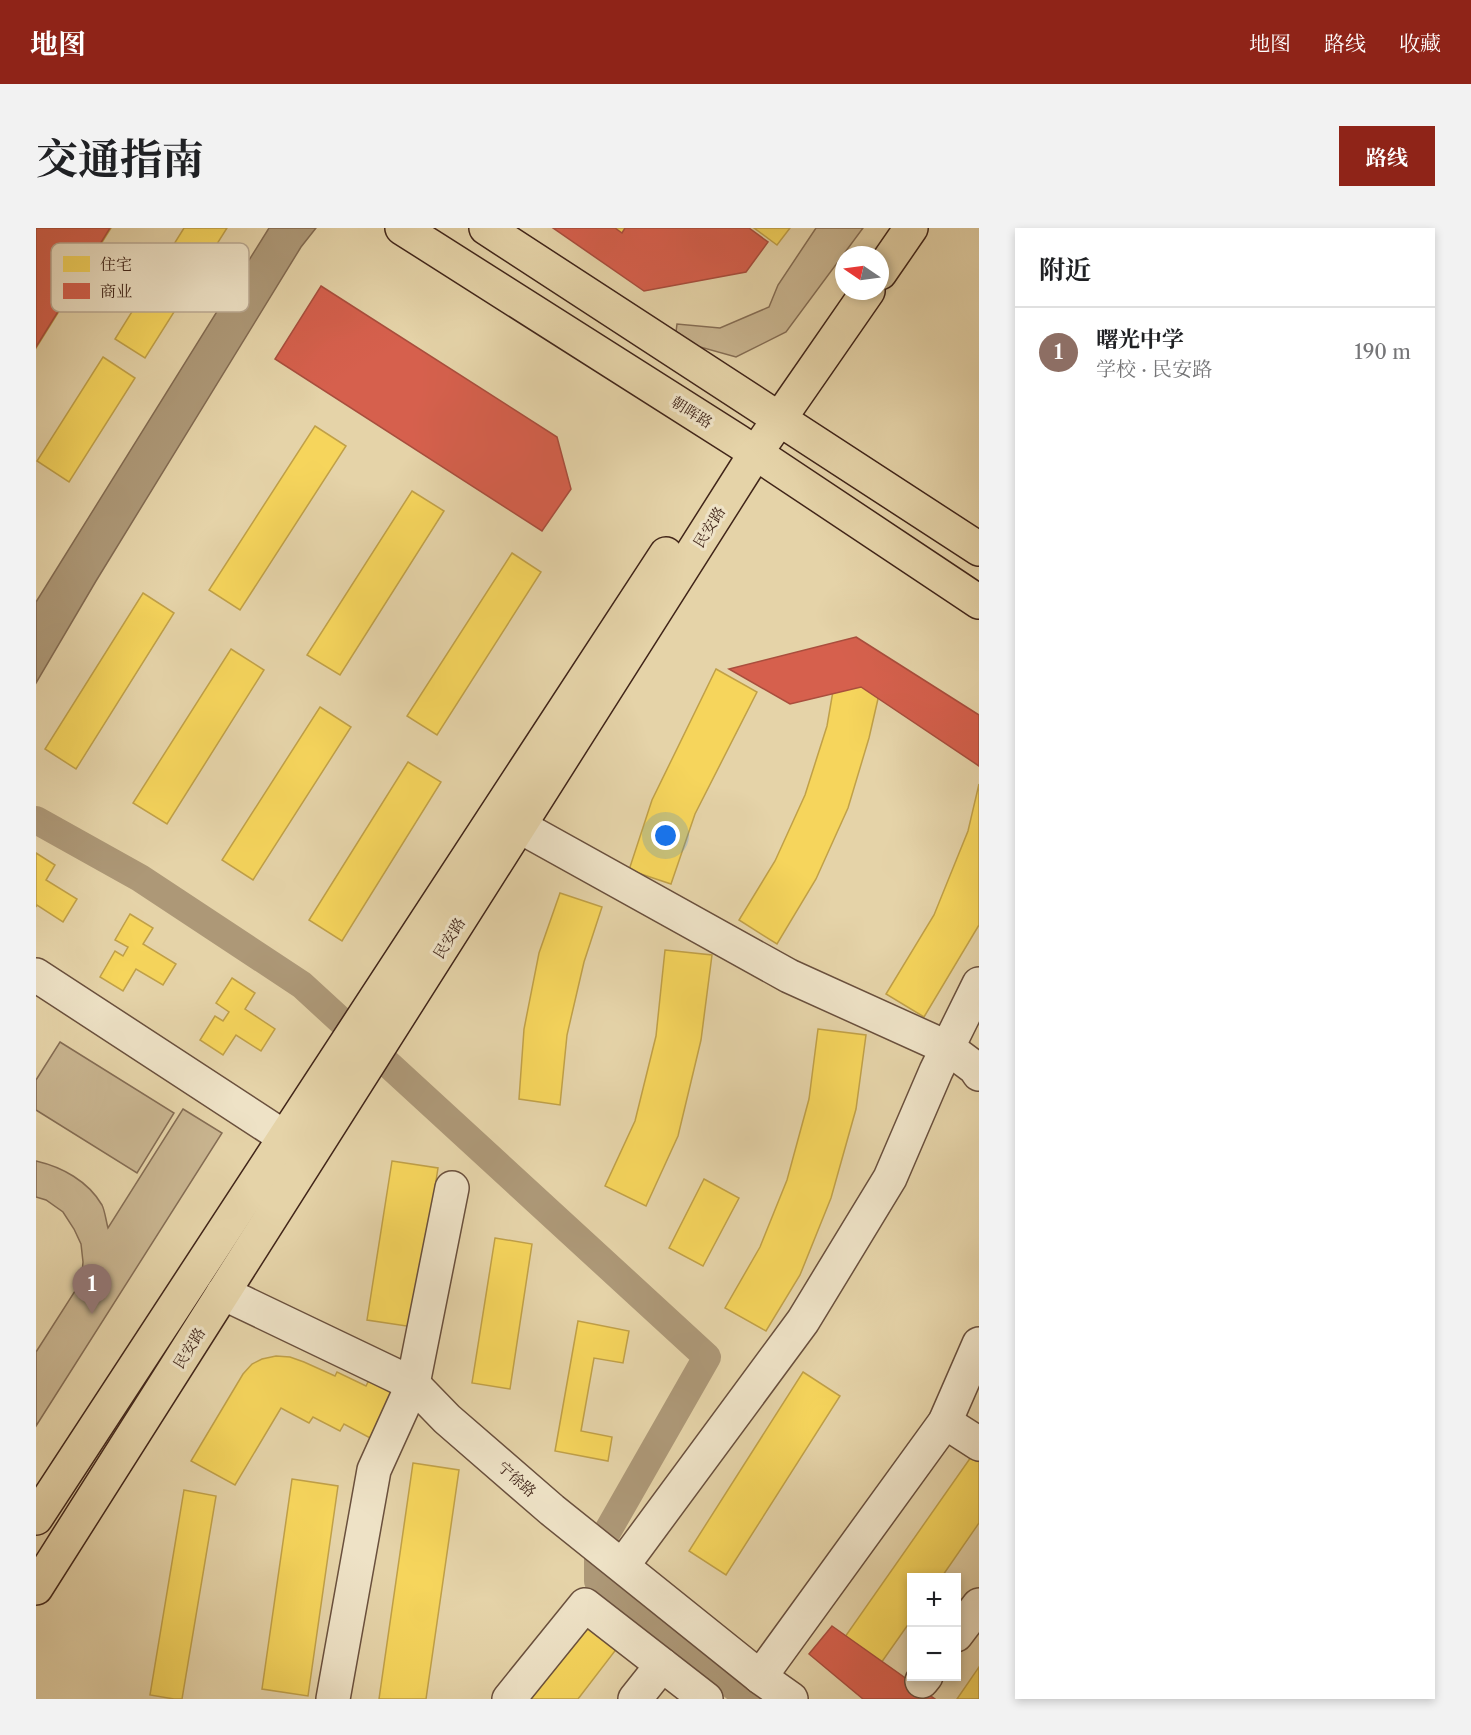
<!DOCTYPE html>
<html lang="zh">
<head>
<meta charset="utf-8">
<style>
	:root { --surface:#fff; --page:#f2f2f2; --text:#202124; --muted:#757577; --line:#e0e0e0; --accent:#8f2418 }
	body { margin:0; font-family:"Libre Caslon Text","Noto Serif SC",serif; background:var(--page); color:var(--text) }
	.controls { position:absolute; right:18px; bottom:18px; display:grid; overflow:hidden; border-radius:0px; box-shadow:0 3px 9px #0003 }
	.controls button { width:54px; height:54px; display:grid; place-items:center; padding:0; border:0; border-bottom:2px solid var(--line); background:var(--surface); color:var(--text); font:30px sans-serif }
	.compass { position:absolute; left:799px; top:18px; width:54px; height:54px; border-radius:50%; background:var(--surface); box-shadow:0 3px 9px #0003; rotate:283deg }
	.you { position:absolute; left:630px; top:608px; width:21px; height:21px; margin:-15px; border:4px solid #fff; border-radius:50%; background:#1a73e8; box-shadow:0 0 0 9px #1a73e833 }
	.badge { display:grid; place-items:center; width:39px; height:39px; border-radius:50%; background:var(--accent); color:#fff; font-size:20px; font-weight:700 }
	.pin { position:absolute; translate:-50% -50px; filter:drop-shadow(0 2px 3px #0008) }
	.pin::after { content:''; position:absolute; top:32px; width:21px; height:18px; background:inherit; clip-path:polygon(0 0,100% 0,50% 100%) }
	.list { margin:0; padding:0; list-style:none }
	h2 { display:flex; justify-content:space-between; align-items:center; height:78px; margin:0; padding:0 24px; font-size:26px }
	h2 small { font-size:20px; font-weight:400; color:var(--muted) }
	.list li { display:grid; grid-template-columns:39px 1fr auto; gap:18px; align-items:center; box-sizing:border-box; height:90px; padding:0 24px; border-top:2px solid var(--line) }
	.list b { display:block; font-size:22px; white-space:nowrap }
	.list p { margin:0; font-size:20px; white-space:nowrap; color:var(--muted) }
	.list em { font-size:20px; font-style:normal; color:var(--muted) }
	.map { position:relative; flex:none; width:943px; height:1471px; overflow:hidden; border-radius:0px }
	header { display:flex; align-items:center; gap:36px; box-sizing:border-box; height:84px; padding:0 30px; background:var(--accent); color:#fff }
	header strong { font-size:28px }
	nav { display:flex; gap:33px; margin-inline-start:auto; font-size:21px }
	.intro { display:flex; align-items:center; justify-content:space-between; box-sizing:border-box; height:144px; padding:0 36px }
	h1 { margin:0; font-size:42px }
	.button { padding:15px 27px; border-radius:0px; background:var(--accent); color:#fff; font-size:21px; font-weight:700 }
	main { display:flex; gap:36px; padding:0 36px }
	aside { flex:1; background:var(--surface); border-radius:0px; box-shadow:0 3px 9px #0003 }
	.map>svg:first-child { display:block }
	.green { fill:#c9b590; stroke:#856d54; stroke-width:1.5 }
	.water { fill:#ad9877; stroke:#826a51; stroke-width:1.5 }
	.homes { fill:#f6d55c; stroke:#c0a048; stroke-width:1.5 }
	.shops { fill:#d6604d; stroke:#a94e3d; stroke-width:1.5 }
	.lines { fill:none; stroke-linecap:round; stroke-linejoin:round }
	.canal { stroke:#ad9877; stroke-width:28 }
	.minor-casing { stroke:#6a503d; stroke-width:36 }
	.major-casing { stroke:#412519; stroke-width:36 }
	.minor { stroke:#eee2c6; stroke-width:33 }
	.major { stroke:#e5d3a8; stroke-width:33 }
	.labels { text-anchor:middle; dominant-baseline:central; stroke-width:6; stroke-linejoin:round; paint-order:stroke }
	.street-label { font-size:15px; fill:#412519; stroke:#eee2c6 }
	.key { fill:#eee2c6; stroke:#baa992; stroke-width:1.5 }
	.key-label { font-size:16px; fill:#412519 }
</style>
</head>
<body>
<header>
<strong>地图</strong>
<nav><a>地图</a><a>路线</a><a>收藏</a></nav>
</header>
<div class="intro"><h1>交通指南</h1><a class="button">路线</a></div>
<main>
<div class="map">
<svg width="943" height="1471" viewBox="0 0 943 1471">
	<rect width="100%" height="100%" fill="#e5d3a8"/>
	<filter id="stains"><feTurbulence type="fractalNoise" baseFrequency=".00333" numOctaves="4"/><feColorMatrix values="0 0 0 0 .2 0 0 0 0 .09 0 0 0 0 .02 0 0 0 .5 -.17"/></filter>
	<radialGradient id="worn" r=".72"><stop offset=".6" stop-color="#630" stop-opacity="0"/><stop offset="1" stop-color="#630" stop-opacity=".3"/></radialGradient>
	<g class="green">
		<polygon points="780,0 827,0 750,104 700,129 639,112 641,96 684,100 733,79 742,57"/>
		<polygon points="24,814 138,885 101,945 0,882 0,852"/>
		<path d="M147 881 186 905 0 1198V1124L41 1060 46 1045 47 1034 45 1016 38 1001 27 984 10 972 0 969V933C26 939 52 953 66 977 69 983 70 993 72 1000Z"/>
	</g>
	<polygon class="water" points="233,0 280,0 265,19 60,353 0,455 0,374"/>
	<g class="homes">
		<polygon points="25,0 75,0 0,120 0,40"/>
		<polygon points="148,0 191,0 109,130 79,111"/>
		<polygon points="580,0 627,0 597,43 566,21"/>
		<polygon points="718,0 754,0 741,17"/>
		<polygon points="295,67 313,80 299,101 325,118 313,136 288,119 273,141 255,128"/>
		<polygon points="67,129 99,150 33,254 1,233"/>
		<polygon points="397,133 415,146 401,166 427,183 415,201 390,184 375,206 357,193"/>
		<polygon points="279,198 310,218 204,382 173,362"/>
		<polygon points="498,199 517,212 503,233 528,250 516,267 491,251 477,273 458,259"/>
		<polygon points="376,263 408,283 304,447 271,427"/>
		<polygon points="476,325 505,344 401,507 371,488"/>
		<polygon points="107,365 138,385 40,541 9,521"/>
		<polygon points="195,421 228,442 131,596 97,575"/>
		<polygon points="803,428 850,436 833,510 812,580 780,651 741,716 703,692 739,633 769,567 791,498"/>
		<polygon points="680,441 721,464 659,586 635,656 593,642 616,572"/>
		<polygon points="284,479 315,499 217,652 186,632"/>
		<polygon points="372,534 405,554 306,713 273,692"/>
		<polygon points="943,556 943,697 888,789 850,766 898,687 932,603"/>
		<polygon points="0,625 19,637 10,652 41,671 27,694 1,677 0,679"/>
		<polygon points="524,665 566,679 548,734 531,807 524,877 483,871 488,801 503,725"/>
		<polygon points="94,686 117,700 107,716 140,736 127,757 100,741 87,763 64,749 79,723 87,728 92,719 79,712"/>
		<polygon points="629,722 676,727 665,812 642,908 610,978 569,958 599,893 620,808"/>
		<polygon points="196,750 219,765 209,781 239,801 225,823 200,807 187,827 164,812 179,788 187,793 193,784 180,775"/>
		<polygon points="782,801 830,807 820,881 795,970 764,1047 730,1103 689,1080 724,1019 751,952 773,871"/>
		<polygon points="356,933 402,940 377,1099 331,1092"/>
		<polygon points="668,951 703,970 667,1038 633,1020"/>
		<polygon points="459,1010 496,1016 474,1161 436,1155"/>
		<polygon points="542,1093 593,1103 587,1135 558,1130 545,1203 576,1209 572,1233 519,1223"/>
		<polygon points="240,1128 254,1129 268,1134 299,1148 301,1144 330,1158 333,1152 359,1167 336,1211 308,1196 304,1203 277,1189 273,1195 245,1180 199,1257 155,1233 207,1146 216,1136 226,1131"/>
		<polygon points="767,1144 804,1168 690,1347 653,1323"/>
		<polygon points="935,1229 943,1234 943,1295 905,1350 876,1350 876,1391 826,1462 790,1436"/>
		<polygon points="377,1235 423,1242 390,1471 343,1471"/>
		<polygon points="256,1251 302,1258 272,1468 226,1461"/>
		<polygon points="148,1262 180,1268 146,1471 138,1471 114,1467"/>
		<polygon points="553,1396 582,1419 542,1471 495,1471"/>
		<polygon points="943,1439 943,1471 921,1471"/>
	</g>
	<g class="shops">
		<polygon points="0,0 74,0 0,119"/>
		<polygon points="517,0 579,0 586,5 589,0 713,0 732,14 710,44 608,63"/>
		<polygon points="285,58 521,209 535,261 506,303 239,131"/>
		<polygon points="820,409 943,487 943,538 825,459 754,476 693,441"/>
		<polygon points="796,1398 899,1471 827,1471 773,1426"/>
	</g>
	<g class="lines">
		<polyline class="canal" points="0,592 104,650 266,757 671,1129 562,1320 562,1353 714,1471"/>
		<g class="minor-casing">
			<g id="minor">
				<polyline points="483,598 753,748 912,820 939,840 943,846"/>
				<polyline points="0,747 248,909"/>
				<polyline points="187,1065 377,1156 411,1191 516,1282 724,1449 755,1471"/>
				<polyline points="909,1194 943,1216"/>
				<polyline points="587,1337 767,1093 854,950 900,843 943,756"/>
				<polyline points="920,1407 943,1377"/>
				<polyline points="724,1449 909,1194 943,1116"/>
				<polyline points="886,1453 890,1448"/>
				<polyline points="297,1471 338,1242 377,1156 416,960"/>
				<polyline points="473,1471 549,1377 670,1471"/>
				<polyline points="599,1471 626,1437"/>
			</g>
		</g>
		<g class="major-casing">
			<g id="major">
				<polyline points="366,0 703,214 943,374"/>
				<polyline points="450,0 943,321"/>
				<polyline points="844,45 875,0"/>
				<polyline points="0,1290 630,326"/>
				<polyline points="0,1360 719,226 832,63"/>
			</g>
		</g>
		<use href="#minor" class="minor"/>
		<use href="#major" class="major"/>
	</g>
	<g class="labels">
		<g class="street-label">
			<text transform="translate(656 184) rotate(32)">朝晖路</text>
			<text transform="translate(673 299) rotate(-58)">民安路</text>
			<text transform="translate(413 710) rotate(-58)">民安路</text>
			<text transform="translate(153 1120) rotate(-58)">民安路</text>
			<text transform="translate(481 1251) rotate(41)">宁徐路</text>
		</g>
	</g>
	<rect x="15" y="15" width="198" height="69" rx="9" class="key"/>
	<rect x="27" y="28" width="27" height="16" fill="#f6d55c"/>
	<rect x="27" y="55" width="27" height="16" fill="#d6604d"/>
	<g class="key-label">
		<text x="64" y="42">住宅</text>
		<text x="64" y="69">商业</text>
	</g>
	<rect width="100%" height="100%" filter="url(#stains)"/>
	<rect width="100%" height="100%" fill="url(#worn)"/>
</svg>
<div class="controls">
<button>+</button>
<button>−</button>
</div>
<svg class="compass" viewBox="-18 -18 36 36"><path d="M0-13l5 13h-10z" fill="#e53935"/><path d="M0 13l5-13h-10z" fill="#757577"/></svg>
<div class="you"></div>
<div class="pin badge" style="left:56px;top:1086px;background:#8d6e63">1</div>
</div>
<aside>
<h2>附近<small></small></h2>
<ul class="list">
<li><span class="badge" style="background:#8d6e63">1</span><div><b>曙光中学</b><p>学校 · 民安路</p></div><em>190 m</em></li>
</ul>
</aside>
</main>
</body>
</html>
